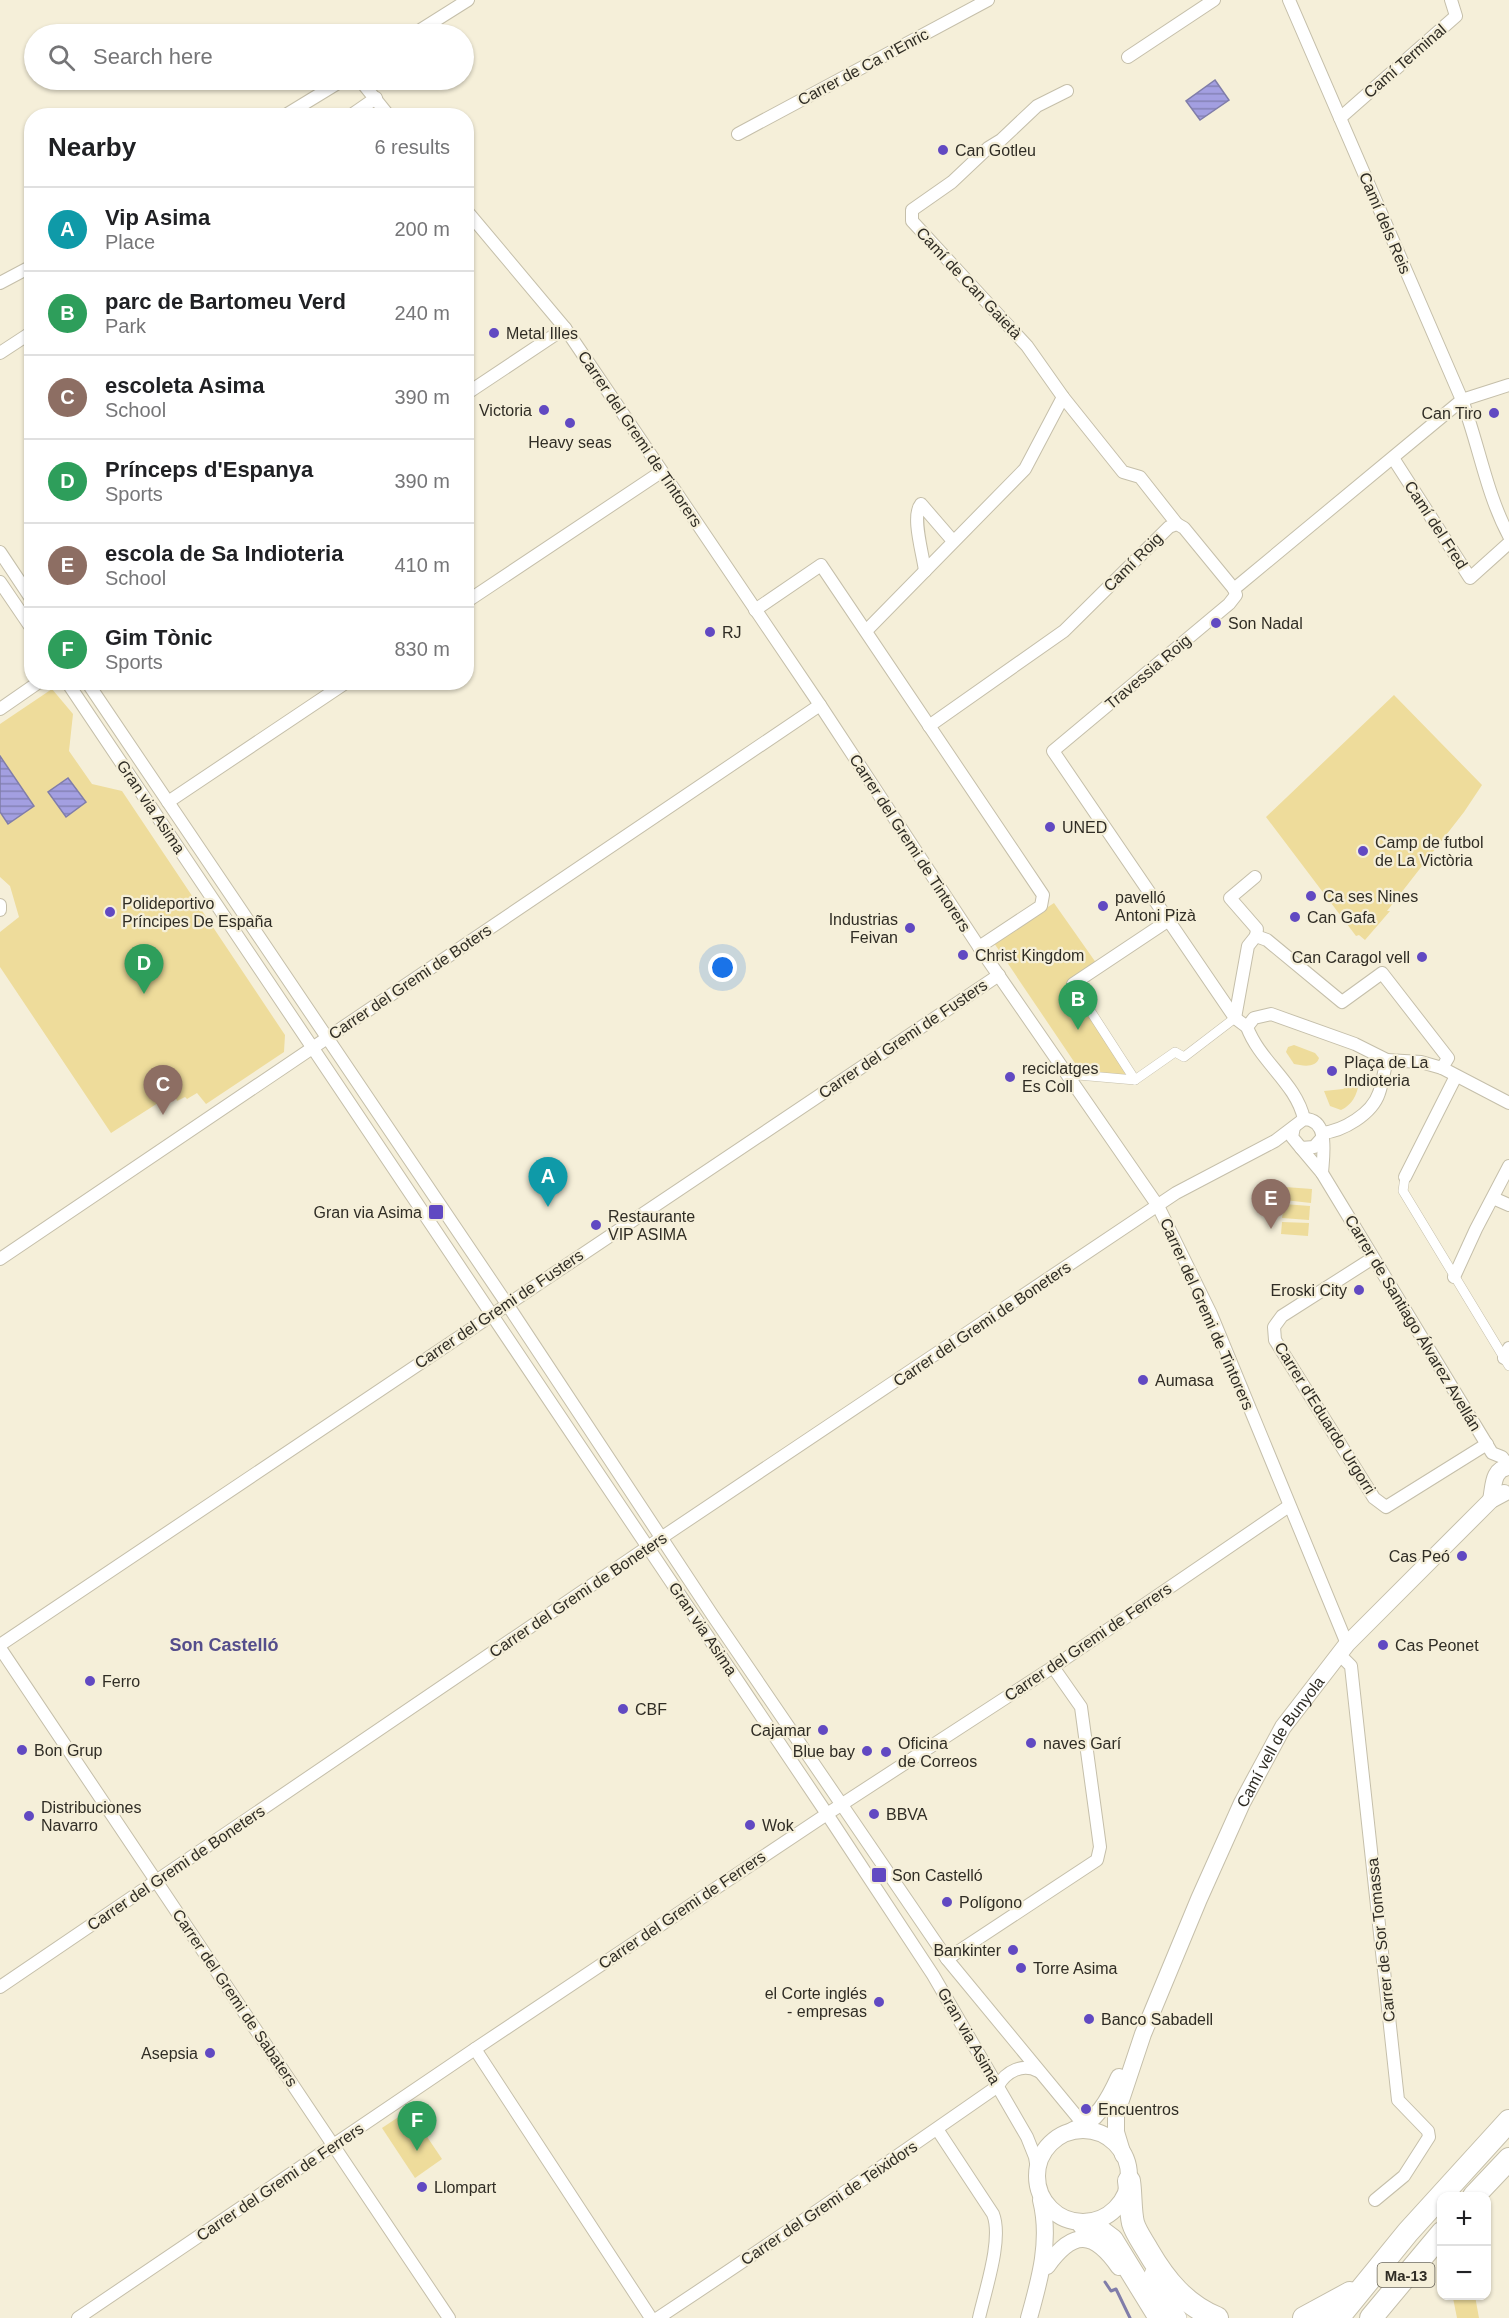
<!DOCTYPE html>
<html lang="en">
<head>
<meta charset="utf-8">
<style>
	:root { --surface:#fff; --page:#f2f2f2; --text:#202124; --muted:#757577; --line:#e0e0e0; --accent:#6149c2 }
	body { margin:0; font-family:Arial,sans-serif; background:var(--page); color:var(--text) }
	.controls { position:absolute; right:18px; bottom:18px; display:grid; overflow:hidden; border-radius:12px; box-shadow:0 2px 4px #0004 }
	.controls button { width:54px; height:54px; display:grid; place-items:center; padding:0; border:0; border-bottom:2px solid var(--line); background:var(--surface); color:var(--text); font:30px sans-serif }
	.you { position:absolute; left:723px; top:968px; width:21px; height:21px; margin:-15px; border:4px solid #fff; border-radius:50%; background:#1a73e8; box-shadow:0 0 0 9px #1a73e833 }
	.badge { display:grid; place-items:center; width:39px; height:39px; border-radius:50%; background:var(--accent); color:#fff; font-size:20px; font-weight:700 }
	.pin { position:absolute; translate:-50% -50px; filter:drop-shadow(0 2px 3px #0008) }
	.pin::after { content:''; position:absolute; top:32px; width:21px; height:18px; background:inherit; clip-path:polygon(0 0,100% 0,50% 100%) }
	.list { margin:0; padding:0; list-style:none }
	h2 { display:flex; justify-content:space-between; align-items:center; height:78px; margin:0; padding:0 24px; font-size:26px }
	h2 small { font-size:20px; font-weight:400; color:var(--muted) }
	.list li { display:grid; grid-template-columns:39px 1fr auto; gap:18px; align-items:center; box-sizing:border-box; height:84px; padding:0 24px; border-top:2px solid var(--line) }
	.list b { display:block; font-size:22px; white-space:nowrap }
	.list p { margin:0; font-size:20px; white-space:nowrap; color:var(--muted) }
	.list em { font-size:20px; font-style:normal; color:var(--muted) }
	.icon { flex:none; width:33px; height:33px; fill:none; stroke:currentColor; stroke-width:2; stroke-linecap:round; stroke-linejoin:round }
	.map { position:relative; flex:none; width:1509px; height:2318px; overflow:hidden }
	.search { position:absolute; background:var(--surface); box-shadow:0 2px 4px #0004; left:24px; top:24px; width:450px; height:66px; display:flex; align-items:center; gap:15px; box-sizing:border-box; padding:0 21px; border-radius:33px; color:var(--muted); font-size:22px }
	.panel { position:absolute; background:var(--surface); box-shadow:0 2px 4px #0004; left:24px; top:108px; width:450px; height:582px; border-radius:24px }
	.map>svg:first-child { display:block }
	.green { fill:#eedc9b }
	.water { fill:url(#water-rules); stroke:#807da9; stroke-width:1.5 }
	.lines { fill:none; stroke-linecap:round; stroke-linejoin:round }
	.stream { stroke:#807da9; stroke-width:3 }
	.pedestrian-casing { stroke:#c5bfaa; stroke-width:10 }
	.minor-casing { stroke:#c5bfaa; stroke-width:14 }
	.tertiary-casing { stroke:#c5bfaa; stroke-width:16 }
	.secondary-casing { stroke:#c5bfaa; stroke-width:18 }
	.motorway-casing { stroke:#c5bfaa; stroke-width:24 }
	.pedestrian { stroke:#fff; stroke-width:9 }
	.minor { stroke:#fff; stroke-width:12 }
	.tertiary { stroke:#fff; stroke-width:15 }
	.secondary { stroke:#fff; stroke-width:16 }
	.motorway { stroke:#fff; stroke-width:22 }
	.poi-dot { fill:#6149c2; stroke:#f5efd9; stroke-width:2 }
	.labels { text-anchor:middle; dominant-baseline:central; stroke-width:4.5; stroke-linejoin:round; paint-order:stroke }
	.shield { fill:#f5efd9; stroke:#6b675b; stroke-width:1.5 }
	.shield-label { font-size:15px; font-weight:bold; fill:#302d25 }
	.street-label { font-size:16px; fill:#302d25; stroke:#f5efd9 }
	.poi-label { font-size:16px; fill:#302d25; stroke:#f5efd9; text-anchor:start }
	.neighbourhood-label { font-size:18px; font-weight:bold; fill:#544d8b; stroke:#f5efd9 }
</style>
</head>
<body>
<div class="map">
<svg width="1509" height="2318" viewBox="0 0 1509 2318">
	<defs>
		<pattern id="water-rules" width="6" height="5" patternUnits="userSpaceOnUse" patternTransform="scale(1.5)"><rect width="6" height="5" fill="#a39fe1"/><path d="M0 2.5h6" fill="none" stroke="#8582b6"/></pattern>
	</defs>
	<rect width="100%" height="100%" fill="#f5efd9"/>
	<g class="green">
		<polygon points="52,689 73,714 69,751 92,784 122,791 285,1035 284,1052 206,1104 197,1093 187,1099 185,1097 177,1101 176,1098 161,1107 158,1103 111,1133 0,967 0,932 19,917 10,886 0,877 0,724"/>
		<polygon points="1394,695 1482,785 1464,812 1387,911 1390,911 1365,940 1359,935 1356,936 1266,817"/>
		<polygon points="1054,903 1099,967 1074,984 1135,1080 1083,1075 994,943"/>
		<path d="M1294 1045 1315 1053 1319 1058C1316 1068 1303 1066 1294 1064L1286 1052 1288 1047Z"/>
		<path d="M1354 1083H1359C1357 1095 1352 1105 1341 1110L1330 1106 1324 1091 1343 1089Z"/>
		<polygon points="1285,1187 1312,1189 1311,1203 1284,1200"/>
		<polygon points="1284,1204 1310,1206 1309,1220 1282,1218"/>
		<polygon points="1282,1222 1309,1223 1308,1236 1281,1234"/>
		<polygon points="409,2110 442,2159 415,2178 382,2128"/>
		<polygon points="1465,2296 1475,2296 1479,2318 1457,2318 1453,2298"/>
	</g>
	<g class="water">
		<polygon points="1215,80 1229,100 1200,120 1186,101"/>
		<polygon points="0,756 34,806 8,824 0,812"/>
		<polygon points="68,778 86,802 66,817 48,792"/>
	</g>
	<g class="lines">
		<polyline class="stream" points="1105,2282 1111,2291 1116,2289 1130,2318"/>
		<g class="pedestrian-casing">
			<g id="pedestrian">
				<polyline points="1073,984 1135,1080"/>
				<polyline points="1071,1079 1078,1075 1135,1080 1175,1052 1184,1057 1235,1018"/>
				<polyline points="1405,1177 1403,1191 1509,1366"/>
			</g>
		</g>
		<g class="minor-casing">
			<g id="minor">
				<path d="M1289 0 1462 400C1479 445 1486 493 1509 536"/>
				<polyline points="414,34 468,0"/>
				<polyline points="1128,57 1214,0"/>
				<polyline points="360,80 389,116"/>
				<polyline points="1067,91 1037,106 1001,140 988,148 952,182 912,210 912,221 1027,346 1063,397 1123,472 1140,477 1177,524"/>
				<polyline points="284,116 343,80"/>
				<polyline points="350,116 376,98"/>
				<polyline points="1340,118 1456,16 1451,0"/>
				<polyline points="738,134 988,0"/>
				<polyline points="466,210 565,328 820,705 979,947 1158,1206 1211,1314 1347,1644"/>
				<polyline points="0,283 32,266"/>
				<polyline points="0,353 32,332"/>
				<polyline points="466,394 565,328"/>
				<polyline points="1393,458 1470,578 1509,543"/>
				<polyline points="0,552 32,600"/>
				<path d="M925 571C923 554 911 516 921 504L953 541"/>
				<polyline points="0,582 32,629"/>
				<polyline points="1234,589 1236,595 1229,604 1053,751 1235,1018 1247,1027"/>
				<polyline points="466,602 661,472"/>
				<polyline points="755,610 821,565 1043,895 1041,906 979,947"/>
				<polyline points="866,631 1025,469 1063,397"/>
				<polyline points="67,682 827,1814 933,1975 1027,2137 1035,2157 1037,2169"/>
				<polyline points="87,682 507,1304 713,1616 947,1959 1079,2119 1098,2132"/>
				<polyline points="0,709 39,682"/>
				<polyline points="929,726 1064,631 1169,527 1177,524 1184,528 1234,589 1462,400 1509,385"/>
				<polyline points="168,802 347,682"/>
				<polyline points="1255,877 1230,898 1257,929 1256,936"/>
				<polyline points="0,905 0,910"/>
				<polyline points="1073,984 1169,920"/>
				<polyline points="1235,1018 1248,946 1256,936 1267,940 1342,1002 1382,973 1448,1058 1442,1068"/>
				<polyline points="1387,1060 1421,1062 1442,1068 1509,1103"/>
				<path d="M1304 1119C1296 1083 1260 1062 1247 1027L1254 1018 1271 1014 1355 1044 1387 1060C1384 1070 1383 1082 1379 1093 1372 1114 1343 1131 1322 1133"/>
				<polyline points="1294,1127 1292,1137 1301,1148 1314,1147 1322,1138"/>
				<polyline points="1301,1148 1322,1173 1492,1453 1502,1457 1509,1466"/>
				<polyline points="1405,1177 1456,1076"/>
				<polyline points="1493,1198 1509,1205"/>
				<polyline points="1373,1258 1282,1316 1274,1327 1275,1340 1374,1498 1386,1507 1487,1444"/>
				<polyline points="0,1259 820,705"/>
				<polyline points="1454,1277 1476,1229 1509,1166"/>
				<polyline points="1504,1358 1509,1348"/>
				<polyline points="0,1645 999,975"/>
				<polyline points="0,1648 449,2318"/>
				<polyline points="1339,1654 1351,1666 1398,2100 1428,2131 1429,2137 1404,2176 1375,2200"/>
				<polyline points="947,1959 1097,1860 1100,1847 1081,1707 1053,1667"/>
				<path d="M0 1987 661 1538 1176 1193 1275 1141 1304 1119C1330 1119 1323 1156 1322 1173"/>
				<polyline points="475,2049 651,2318"/>
				<path d="M937 2129 993 2214C1003 2239 985 2291 979 2318"/>
				<polyline points="78,2318 475,2049 827,1814 1053,1667 1289,1506"/>
				<path d="M658 2318C773 2242 886 2164 998 2086 1006 2071 1023 2063 1038 2071"/>
			</g>
		</g>
		<g class="tertiary-casing">
			<polyline id="tertiary" points="1152,2274 1179,2318"/>
		</g>
		<g class="secondary-casing">
			<g id="secondary">
				<path d="M1491 1500C1494 1486 1492 1469 1509 1467"/>
				<circle cx="1083" cy="2176" r="46"/>
				<path d="M1073 2130C1097 2122 1109 2099 1119 2077"/>
				<path id="s1" d="M1123 2155 1116 2132V2115L1143 2034 1199 1899 1242 1803 1283 1727 1347 1644 1491 1500 1504 1493"/>
				<path d="M1047 2266C1073 2230 1093 2230 1119 2267"/>
				<path d="M1029 2318C1040 2279 1051 2240 1041 2200"/>
			</g>
		</g>
		<g class="motorway-casing">
			<g id="motorway">
				<path d="M1129 2181C1131 2194 1130 2210 1133 2223 1136 2233 1143 2242 1148 2251 1165 2280 1185 2305 1217 2318"/>
				<polyline points="1474,2196 1509,2159"/>
				<polyline points="1084,2225 1100,2231 1112,2240 1160,2318"/>
				<polyline points="1304,2318 1350,2293"/>
				<polyline points="1338,2318 1408,2232 1509,2121"/>
				<polyline points="1371,2318 1442,2233"/>
			</g>
		</g>
		<use href="#pedestrian" class="pedestrian"/>
		<use href="#minor" class="minor"/>
		<use href="#tertiary" class="tertiary"/>
		<use href="#secondary" class="secondary"/>
		<use href="#motorway" class="motorway"/>
	</g>
	<g class="poi-dot">
		<circle cx="943" cy="150" r="6"/>
		<circle cx="494" cy="333" r="6"/>
		<circle cx="544" cy="410" r="6"/>
		<circle cx="1494" cy="413" r="6"/>
		<circle cx="570" cy="423" r="6"/>
		<circle cx="1216" cy="623" r="6"/>
		<circle cx="710" cy="632" r="6"/>
		<circle cx="1050" cy="827" r="6"/>
		<circle cx="1363" cy="851" r="6"/>
		<circle cx="1311" cy="896" r="6"/>
		<circle cx="1103" cy="906" r="6"/>
		<circle cx="110" cy="912" r="6"/>
		<circle cx="1295" cy="917" r="6"/>
		<circle cx="910" cy="928" r="6"/>
		<circle cx="963" cy="955" r="6"/>
		<circle cx="1422" cy="957" r="6"/>
		<circle cx="1332" cy="1071" r="6"/>
		<circle cx="1010" cy="1077" r="6"/>
		<rect x="428" y="1204" width="16" height="16" rx="3"/>
		<circle cx="596" cy="1225" r="6"/>
		<circle cx="1359" cy="1290" r="6"/>
		<circle cx="1143" cy="1380" r="6"/>
		<circle cx="1462" cy="1556" r="6"/>
		<circle cx="1383" cy="1645" r="6"/>
		<circle cx="90" cy="1681" r="6"/>
		<circle cx="623" cy="1709" r="6"/>
		<circle cx="823" cy="1730" r="6"/>
		<circle cx="1031" cy="1743" r="6"/>
		<circle cx="22" cy="1750" r="6"/>
		<circle cx="867" cy="1751" r="6"/>
		<circle cx="886" cy="1752" r="6"/>
		<circle cx="874" cy="1814" r="6"/>
		<circle cx="29" cy="1816" r="6"/>
		<circle cx="750" cy="1825" r="6"/>
		<rect x="871" y="1867" width="16" height="16" rx="3"/>
		<circle cx="947" cy="1902" r="6"/>
		<circle cx="1013" cy="1950" r="6"/>
		<circle cx="1021" cy="1968" r="6"/>
		<circle cx="879" cy="2002" r="6"/>
		<circle cx="1089" cy="2019" r="6"/>
		<circle cx="210" cy="2053" r="6"/>
		<circle cx="1086" cy="2109" r="6"/>
		<circle cx="422" cy="2187" r="6"/>
	</g>
	<g class="labels">
		<rect class="shield" x="1377.5" y="2263" width="57" height="24" rx="4.5"/>
		<g class="shield-label">
			<text x="1406" y="2275">Ma-13</text>
		</g>
		<g class="street-label">
			<text transform="translate(1405 61) rotate(-41)">Camí Terminal</text>
			<text transform="translate(863 67) rotate(-28)">Carrer de Ca n'Enric</text>
			<text transform="translate(1385 223) rotate(67)">Camí dels Reis</text>
			<text transform="translate(969 283) rotate(47)">Camí de Can Gaietà</text>
			<text transform="translate(640 439) rotate(56)">Carrer del Gremi de Tintorers</text>
			<text transform="translate(1436 525) rotate(57)">Camí del Fred</text>
			<text transform="translate(1133 562) rotate(-45)">Camí Roig</text>
			<text transform="translate(1148 672) rotate(-40)">Travessia Roig</text>
			<text transform="translate(151 807) rotate(56)">Gran via Asima</text>
			<text transform="translate(910 843) rotate(57)">Carrer del Gremi de Tintorers</text>
			<text transform="translate(410 982) rotate(-34)">Carrer del Gremi de Boters</text>
			<text transform="translate(903 1039) rotate(-34)">Carrer del Gremi de Fusters</text>
			<text transform="translate(499 1309) rotate(-34)">Carrer del Gremi de Fusters</text>
			<text transform="translate(1207 1314) rotate(66)">Carrer del Gremi de Tintorers</text>
			<text transform="translate(1413 1323) rotate(59)">Carrer de Santiago Álvarez Avellán</text>
			<text transform="translate(982 1324) rotate(-34)">Carrer del Gremi de Boneters</text>
			<text transform="translate(1325 1418) rotate(58)">Carrer d'Eduardo Urgorri</text>
			<text transform="translate(578 1595) rotate(-34)">Carrer del Gremi de Boneters</text>
			<text transform="translate(703 1629) rotate(56)">Gran via Asima</text>
			<text transform="translate(1088 1642) rotate(-34)">Carrer del Gremi de Ferrers</text>
			<text stroke="none"><textPath href="#s1" startOffset="450">Camí vell de Bunyola</textPath></text>
			<text transform="translate(176 1868) rotate(-34)">Carrer del Gremi de Boneters</text>
			<text transform="translate(682 1910) rotate(-34)">Carrer del Gremi de Ferrers</text>
			<text transform="translate(1381 1940) rotate(-96)">Carrer de Sor Tomassa</text>
			<text transform="translate(235 1998) rotate(56)">Carrer del Gremi de Sabaters</text>
			<text transform="translate(969 2036) rotate(60)">Gran via Asima</text>
			<text transform="translate(280 2182) rotate(-34)">Carrer del Gremi de Ferrers</text>
			<text transform="translate(829 2203) rotate(-34)">Carrer del Gremi de Teixidors</text>
		</g>
		<g class="poi-label">
			<text x="955" y="150">Can Gotleu</text>
			<text x="506" y="333">Metal Illes</text>
			<text x="532" y="410" text-anchor="end">Victoria</text>
			<text x="1482" y="413" text-anchor="end">Can Tiro</text>
			<text x="570" y="442" text-anchor="middle">Heavy seas</text>
			<text x="1228" y="623">Son Nadal</text>
			<text x="722" y="632">RJ</text>
			<text x="1062" y="827">UNED</text>
			<text x="1375" y="842">Camp de futbol<tspan x="1375" dy="18">de La Victòria</tspan></text>
			<text x="1323" y="896">Ca ses Nines</text>
			<text x="1115" y="897">pavelló<tspan x="1115" dy="18">Antoni Pizà</tspan></text>
			<text x="122" y="903">Polideportivo<tspan x="122" dy="18">Príncipes De España</tspan></text>
			<text x="1307" y="917">Can Gafa</text>
			<text x="898" y="919" text-anchor="end">Industrias<tspan x="898" dy="18">Feivan</tspan></text>
			<text x="975" y="955">Christ Kingdom</text>
			<text x="1410" y="957" text-anchor="end">Can Caragol vell</text>
			<text x="1344" y="1062">Plaça de La<tspan x="1344" dy="18">Indioteria</tspan></text>
			<text x="1022" y="1068">reciclatges<tspan x="1022" dy="18">Es Coll</tspan></text>
			<text x="422" y="1212" text-anchor="end">Gran via Asima</text>
			<text x="608" y="1216">Restaurante<tspan x="608" dy="18">VIP ASIMA</tspan></text>
			<text x="1347" y="1290" text-anchor="end">Eroski City</text>
			<text x="1155" y="1380">Aumasa</text>
			<text x="1450" y="1556" text-anchor="end">Cas Peó</text>
			<text x="1395" y="1645">Cas Peonet</text>
			<text x="102" y="1681">Ferro</text>
			<text x="635" y="1709">CBF</text>
			<text x="811" y="1730" text-anchor="end">Cajamar</text>
			<text x="898" y="1743">Oficina<tspan x="898" dy="18">de Correos</tspan></text>
			<text x="1043" y="1743">naves Garí</text>
			<text x="34" y="1750">Bon Grup</text>
			<text x="855" y="1751" text-anchor="end">Blue bay</text>
			<text x="41" y="1807">Distribuciones<tspan x="41" dy="18">Navarro</tspan></text>
			<text x="886" y="1814">BBVA</text>
			<text x="762" y="1825">Wok</text>
			<text x="892" y="1875">Son Castelló</text>
			<text x="959" y="1902">Polígono</text>
			<text x="1001" y="1950" text-anchor="end">Bankinter</text>
			<text x="1033" y="1968">Torre Asima</text>
			<text x="867" y="1993" text-anchor="end">el Corte inglés<tspan x="867" dy="18">- empresas</tspan></text>
			<text x="1101" y="2019">Banco Sabadell</text>
			<text x="198" y="2053" text-anchor="end">Asepsia</text>
			<text x="1098" y="2109">Encuentros</text>
			<text x="434" y="2187">Llompart</text>
		</g>
		<g class="neighbourhood-label">
			<text x="224" y="1645">Son Castelló</text>
		</g>
	</g>
</svg>
<div class="controls">
<button>+</button>
<button>−</button>
</div>
<div class="you"></div>
<div class="pin badge" style="left:548px;top:1207px;background:#0f9aa8">A</div>
<div class="pin badge" style="left:1078px;top:1030px;background:#2e9e5b">B</div>
<div class="pin badge" style="left:163px;top:1115px;background:#8d6e63">C</div>
<div class="pin badge" style="left:144px;top:994px;background:#2e9e5b">D</div>
<div class="pin badge" style="left:1271px;top:1229px;background:#8d6e63">E</div>
<div class="pin badge" style="left:417px;top:2151px;background:#2e9e5b">F</div>
<div class="search"><svg class="icon" aria-label="search" viewBox="0 0 24 24"><circle cx="10" cy="10" r="6"/><path d="M15 15l6 6"/></svg>Search here</div>
<section class="panel">
<h2>Nearby<small>6 results</small></h2>
<ul class="list">
<li><span class="badge" style="background:#0f9aa8">A</span><div><b>Vip Asima</b><p>Place</p></div><em>200 m</em></li>
<li><span class="badge" style="background:#2e9e5b">B</span><div><b>parc de Bartomeu Verd</b><p>Park</p></div><em>240 m</em></li>
<li><span class="badge" style="background:#8d6e63">C</span><div><b>escoleta Asima</b><p>School</p></div><em>390 m</em></li>
<li><span class="badge" style="background:#2e9e5b">D</span><div><b>Prínceps d'Espanya</b><p>Sports</p></div><em>390 m</em></li>
<li><span class="badge" style="background:#8d6e63">E</span><div><b>escola de Sa Indioteria</b><p>School</p></div><em>410 m</em></li>
<li><span class="badge" style="background:#2e9e5b">F</span><div><b>Gim Tònic</b><p>Sports</p></div><em>830 m</em></li>
</ul>
</section>
</div>
</body>
</html>
